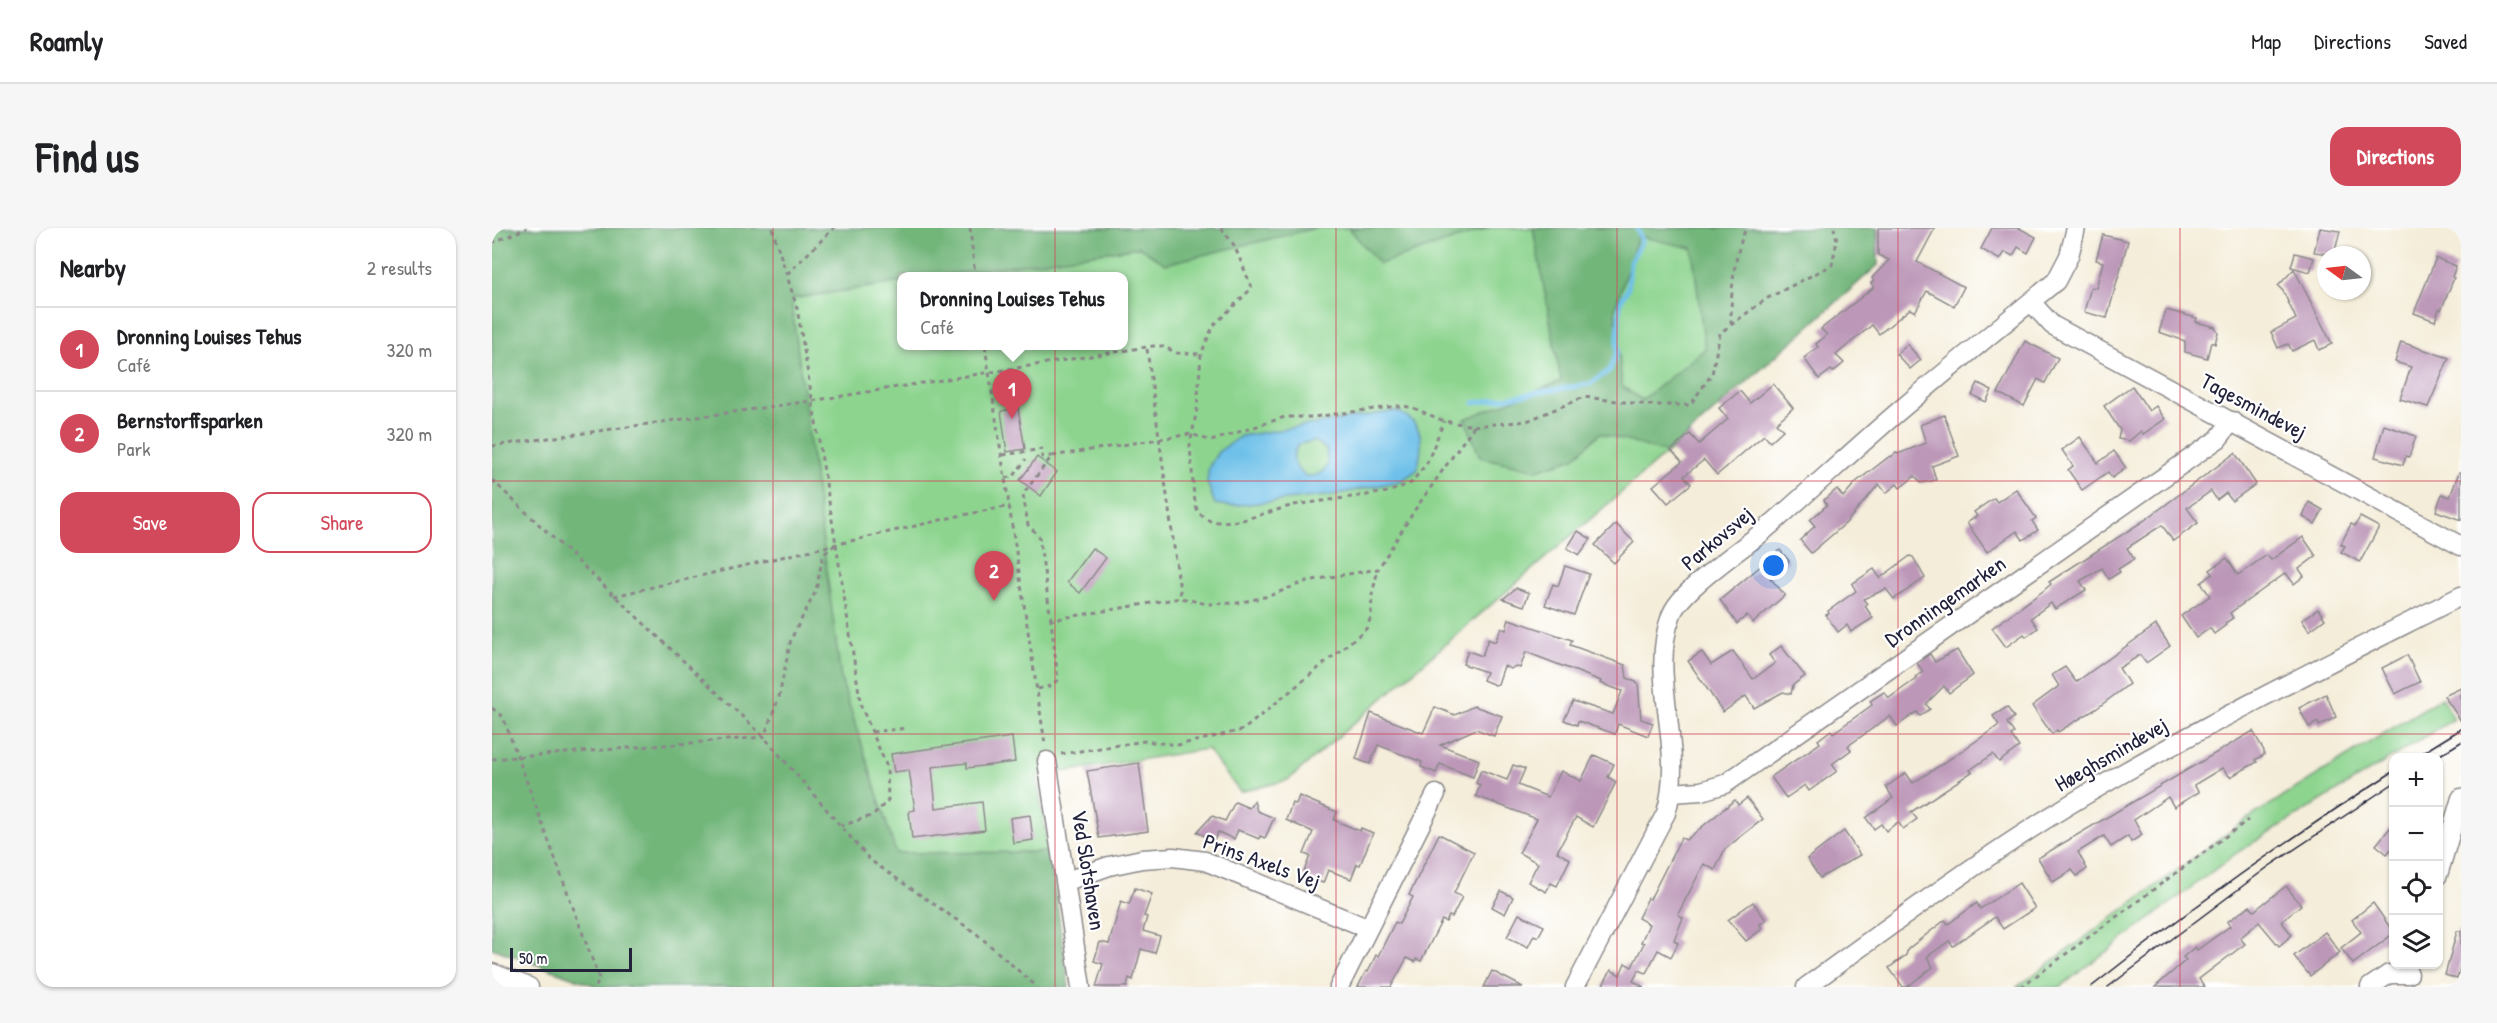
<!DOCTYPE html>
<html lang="en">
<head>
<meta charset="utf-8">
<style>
	:root { --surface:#fff; --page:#f6f6f6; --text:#202124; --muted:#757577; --line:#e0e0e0; --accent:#d1495b }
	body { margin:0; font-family:"Patrick Hand",sans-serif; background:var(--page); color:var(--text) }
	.controls { position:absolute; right:18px; bottom:18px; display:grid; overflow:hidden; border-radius:12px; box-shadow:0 2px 4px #0004 }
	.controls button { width:54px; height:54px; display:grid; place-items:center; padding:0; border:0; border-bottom:2px solid var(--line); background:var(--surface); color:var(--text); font:30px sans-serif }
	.compass { position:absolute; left:1825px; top:18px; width:54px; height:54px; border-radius:50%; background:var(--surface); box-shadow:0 2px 4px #0004; rotate:285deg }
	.scale { position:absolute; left:18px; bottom:15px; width:122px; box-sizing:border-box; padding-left:6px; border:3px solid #22223b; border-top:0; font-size:16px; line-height:21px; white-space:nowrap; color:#22223b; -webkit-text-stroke:4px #fff; paint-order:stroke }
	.you { position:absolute; left:1282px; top:338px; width:21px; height:21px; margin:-15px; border:4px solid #fff; border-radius:50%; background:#1a73e8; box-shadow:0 0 0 9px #1a73e833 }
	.badge { display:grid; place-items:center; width:39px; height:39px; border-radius:50%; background:var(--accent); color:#fff; font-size:20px; font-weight:700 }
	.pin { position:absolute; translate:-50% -50px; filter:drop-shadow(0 2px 3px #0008) }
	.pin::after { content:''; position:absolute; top:32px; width:21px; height:18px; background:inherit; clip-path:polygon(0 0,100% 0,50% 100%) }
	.popup { position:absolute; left:405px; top:44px; width:231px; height:78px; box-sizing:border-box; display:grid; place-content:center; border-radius:12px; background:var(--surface); filter:drop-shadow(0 2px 4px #0005); font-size:20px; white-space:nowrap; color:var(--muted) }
	.popup b { font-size:22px; color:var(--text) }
	.popup::after { content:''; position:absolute; left:50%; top:100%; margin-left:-12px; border:12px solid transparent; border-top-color:var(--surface) }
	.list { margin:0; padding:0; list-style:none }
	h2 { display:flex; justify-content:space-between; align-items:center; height:78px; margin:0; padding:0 24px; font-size:26px }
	h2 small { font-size:20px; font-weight:400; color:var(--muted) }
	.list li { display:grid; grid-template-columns:39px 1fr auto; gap:18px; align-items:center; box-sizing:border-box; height:84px; padding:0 24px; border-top:2px solid var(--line) }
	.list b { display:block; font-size:22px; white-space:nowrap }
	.list p { margin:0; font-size:20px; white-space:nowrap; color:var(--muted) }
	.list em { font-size:20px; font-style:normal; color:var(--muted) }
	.actions { display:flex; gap:12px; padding:18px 24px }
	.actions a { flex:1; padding:14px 0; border:2px solid var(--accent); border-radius:18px; text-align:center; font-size:21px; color:var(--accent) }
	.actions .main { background:var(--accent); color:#fff }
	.icon { flex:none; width:33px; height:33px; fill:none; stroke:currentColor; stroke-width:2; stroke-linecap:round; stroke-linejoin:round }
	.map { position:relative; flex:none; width:1969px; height:759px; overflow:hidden; border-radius:18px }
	header { display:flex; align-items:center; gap:36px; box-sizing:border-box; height:84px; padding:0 30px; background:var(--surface); border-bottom:2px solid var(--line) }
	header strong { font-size:28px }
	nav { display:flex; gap:33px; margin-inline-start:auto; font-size:21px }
	.intro { display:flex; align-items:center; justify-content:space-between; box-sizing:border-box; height:144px; padding:0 36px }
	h1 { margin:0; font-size:42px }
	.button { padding:15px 27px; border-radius:18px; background:var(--accent); color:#fff; font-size:21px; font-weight:700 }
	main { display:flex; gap:36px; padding:0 36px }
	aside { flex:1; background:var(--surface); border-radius:18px; box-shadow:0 2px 4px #0004 }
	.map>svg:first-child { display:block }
	.green { fill:#8dd48f; stroke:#587b65; stroke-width:1.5; fill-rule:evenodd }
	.forest { fill:#72b67a; stroke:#4a6c5a; stroke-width:1.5; fill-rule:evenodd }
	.water { fill:#6dc0e9; stroke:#487192; stroke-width:1.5; fill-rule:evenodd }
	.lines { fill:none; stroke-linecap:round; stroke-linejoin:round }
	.stream { stroke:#6dc0e9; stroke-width:5 }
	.building { fill:#bc97b8 }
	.minor-casing { stroke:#8b888a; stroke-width:21 }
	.path { stroke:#8b888a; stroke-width:3; stroke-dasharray:4.5 4.5; stroke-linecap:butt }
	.minor { stroke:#fff; stroke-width:18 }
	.tram { stroke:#22223b; stroke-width:1.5 }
	.grid { fill:none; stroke:#d1495b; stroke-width:1.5; stroke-opacity:0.55 }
	.labels { text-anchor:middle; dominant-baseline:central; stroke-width:4.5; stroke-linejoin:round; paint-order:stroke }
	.street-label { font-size:22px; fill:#22223b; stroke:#fff }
</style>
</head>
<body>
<header>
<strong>Roamly</strong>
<nav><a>Map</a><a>Directions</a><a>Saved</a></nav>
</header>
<div class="intro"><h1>Find us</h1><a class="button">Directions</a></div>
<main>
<aside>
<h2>Nearby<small>2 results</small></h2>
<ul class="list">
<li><span class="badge">1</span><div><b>Dronning Louises Tehus</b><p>Café</p></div><em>320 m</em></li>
<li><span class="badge">2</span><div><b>Bernstorffsparken</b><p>Park</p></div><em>320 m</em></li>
</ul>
<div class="actions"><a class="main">Save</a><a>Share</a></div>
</aside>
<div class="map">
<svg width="1969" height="759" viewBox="0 0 1969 759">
	<rect width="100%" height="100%" fill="#fff"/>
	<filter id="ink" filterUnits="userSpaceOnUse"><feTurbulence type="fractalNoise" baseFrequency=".0167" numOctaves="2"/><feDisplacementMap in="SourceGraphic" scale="12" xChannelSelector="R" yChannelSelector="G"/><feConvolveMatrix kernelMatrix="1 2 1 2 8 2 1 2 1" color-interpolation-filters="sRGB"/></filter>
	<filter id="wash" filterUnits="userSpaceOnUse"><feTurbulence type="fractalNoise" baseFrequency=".008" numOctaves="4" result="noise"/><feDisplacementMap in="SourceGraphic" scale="24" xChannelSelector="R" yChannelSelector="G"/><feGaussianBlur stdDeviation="1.35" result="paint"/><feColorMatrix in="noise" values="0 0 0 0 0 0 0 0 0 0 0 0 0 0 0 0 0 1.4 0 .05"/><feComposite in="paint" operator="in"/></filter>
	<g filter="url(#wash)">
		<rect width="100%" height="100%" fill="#f4edd9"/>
		<g class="green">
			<path d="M0 0H1385L1386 37 1175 225 796 552 748 564 715 521 545 548 577 759H107L0 720ZM409 48H631V118H409Z"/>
			<polygon points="1950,469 1962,491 1746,624 1568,759 1525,759 1755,591"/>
		</g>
		<g class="forest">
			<polygon points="0,0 824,0 673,36 648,19 448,48 409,48 409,54 299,71 349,451 404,625 557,624 577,759 107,759 0,720"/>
			<polygon points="857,0 997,0 887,36"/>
			<path d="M1041 0H1385L1386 37 1175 225 1108 205 1082 230 1045 242 988 229 973 191 1069 153ZM1146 8 1200 20 1213 121 1150 172 1130 158 1123 81Z"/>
		</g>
		<path class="water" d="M904 183C933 194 932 215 925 242L909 253 841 267 737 278 723 276 715 254 717 239 726 224 749 208ZM822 213 834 221 836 237C830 246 825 248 814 248 801 240 797 229 807 216Z"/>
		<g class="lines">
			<polyline class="stream" points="982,175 1098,156 1118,142 1125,124 1128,74 1136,60 1138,34 1150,13 1145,0"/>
		</g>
		<g id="blocks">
			<g class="building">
				<polygon points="1386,0 1443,0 1425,34 1472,59 1462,78 1435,63 1423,84 1418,81 1387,106 1380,97 1344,127 1352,135 1341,144 1339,142 1327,151 1312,130 1326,119 1324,116 1335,107 1329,101 1382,59 1379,55 1382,53 1380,50 1397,32 1386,27"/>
				<polygon points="1500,0 1527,0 1544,9 1536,25 1526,19 1521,28 1513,24 1508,32 1489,21"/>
				<polygon points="1828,0 1848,3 1842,27 1822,24"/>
				<polygon points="1611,7 1636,13 1615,90 1592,84 1599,59 1604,60 1611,34 1604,32"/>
				<polygon points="1803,25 1822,30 1818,44 1799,39"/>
				<polygon points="1944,30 1964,38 1960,49 1962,50 1949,82 1947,81 1943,93 1922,85"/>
				<polygon points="1802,41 1840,116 1827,122 1823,112 1800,123 1796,116 1786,120 1779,104 1804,91 1791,63 1786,58"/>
				<polygon points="1674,82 1705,90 1704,94 1723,99 1726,104 1723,116 1719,114 1715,130 1693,124 1693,113 1667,104"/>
				<polygon points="1533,113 1566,130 1553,155 1546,151 1532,178 1506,165"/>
				<polygon points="1909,114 1957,130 1936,179 1908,171 1919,139 1903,134"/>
				<polygon points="1415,116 1429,132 1418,141 1404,126"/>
				<polygon points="1486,155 1500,162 1494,174 1480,167"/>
				<polygon points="1281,156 1301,180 1284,195 1291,202 1278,214 1272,207 1225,247 1212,232 1192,248 1199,256 1176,275 1161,258 1190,234 1179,222 1198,206 1207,216 1236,191 1227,180 1248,163 1258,175"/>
				<polygon points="1640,158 1657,183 1664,178 1673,191 1651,206 1649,203 1637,213 1626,211 1628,202 1612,178"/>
				<polygon points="526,180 533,221 515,224 509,183"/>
				<polygon points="1452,187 1467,228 1440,238 1444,252 1429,255 1423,248 1408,260 1405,256 1394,265 1387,256 1354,295 1319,325 1308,312 1323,298 1318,292 1335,277 1332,272 1345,261 1351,269 1364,254 1398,228 1399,229 1404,225 1406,226 1434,215 1428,197"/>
				<polygon points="1892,197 1924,208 1917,229 1914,228 1911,237 1883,229"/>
				<polygon points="1588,209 1606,235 1622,223 1634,240 1620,250 1616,244 1590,262 1576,242 1581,238 1570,222"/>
				<polygon points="1743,225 1764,256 1740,273 1734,265 1725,272 1719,263 1695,280 1706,295 1681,313 1670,297 1635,320 1642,331 1626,341 1628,344 1617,351 1610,340 1588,353 1594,362 1563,381 1559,375 1539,390 1546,400 1534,409 1532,406 1514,419 1500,400 1551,363 1559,356 1557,354 1653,292"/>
				<polygon points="545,229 565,244 549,268 528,252"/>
				<polygon points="1967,244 1969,244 1969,292 1944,283 1950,266 1958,269"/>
				<polygon points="1524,261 1544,290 1540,293 1546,302 1531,312 1525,303 1495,324 1475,295 1485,288 1482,284 1502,270 1505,274"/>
				<polygon points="1817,274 1831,282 1823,296 1811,289"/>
				<polygon points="1868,289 1887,299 1868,334 1849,324 1853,318 1849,316 1859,296 1863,298"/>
				<polygon points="1124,296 1142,314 1122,335 1103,317"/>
				<polygon points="1086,303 1099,311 1087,327 1075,320"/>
				<polygon points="1811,309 1824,328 1807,341 1812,348 1802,356 1794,345 1738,385 1741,390 1733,395 1734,397 1722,406 1718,400 1704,410 1689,388 1718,368 1709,355 1721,346 1718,342 1735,330 1746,347 1775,327 1779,332"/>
				<polygon points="600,320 614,330 588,365 575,354"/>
				<polygon points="1288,322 1297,333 1278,350 1293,367 1261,395 1255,387 1245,396 1228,372"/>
				<polygon points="1418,328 1421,329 1433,350 1402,371 1394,361 1371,371 1375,376 1373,378 1381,390 1359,404 1355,397 1346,404 1334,387 1337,386 1336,383 1364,363 1360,356 1382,341 1388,350"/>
				<polygon points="1073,338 1097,346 1082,387 1053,377 1061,356 1066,358"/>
				<polygon points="1024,360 1037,365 1032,378 1011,371"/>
				<polygon points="1826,381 1833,391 1817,403 1810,392"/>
				<polygon points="1017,391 1080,412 1078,417 1133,437 1135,450 1146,455 1149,491 1161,495 1156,508 1126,496 1123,506 1086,493 1085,497 1072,492 1081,473 1121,486 1130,463 1108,455 1109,453 1034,424 1028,440 1023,438 1019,441 1012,438 1006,456 1003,457 991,452 994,444 971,436 976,423 990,428 996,411 1003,414 1009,400 1014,402"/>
				<polygon points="1664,397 1678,418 1654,435 1648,427 1627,440 1637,456 1604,481 1566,504 1565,502 1560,506 1540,478 1567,458 1560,447 1573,439 1584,454"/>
				<polygon points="1289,418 1313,448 1301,457 1299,466 1291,464 1262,480 1254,468 1231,484 1196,433 1210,424 1219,437 1241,423 1261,451 1283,435 1277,427"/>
				<polygon points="1465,422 1481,447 1457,465 1452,458 1434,476 1438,481 1428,488 1425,484 1405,498 1398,488 1356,518 1359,522 1340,536 1345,543 1317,563 1313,557 1294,570 1279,549 1328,515 1326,512 1339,502 1341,505 1380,477 1378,473 1392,464 1397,470 1424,451 1423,449 1431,444 1425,435 1438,426 1443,434"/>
				<polygon points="1915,427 1928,454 1903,466 1890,440"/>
				<polygon points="1969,460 1969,493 1952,468"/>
				<polygon points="1834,466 1844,489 1827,498 1826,494 1817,499 1807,480"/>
				<polygon points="982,478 1010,488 1002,508 984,501 948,517 987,532 981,549 948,536 944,545 929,539 930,534 886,517 878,536 864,531 879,485 931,505 943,479 963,487"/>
				<polygon points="1515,479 1522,489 1515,495 1522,505 1519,507 1527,519 1507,534 1501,526 1478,542 1480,544 1419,584 1425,591 1411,601 1406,594 1394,603 1389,596 1382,601 1374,590 1401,570 1394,559 1414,545 1421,555 1461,529 1507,497 1501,488"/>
				<polygon points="1761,503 1772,523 1772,527 1763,532 1765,534 1738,549 1730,540 1702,557 1707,564 1682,579 1676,569 1642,592 1650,607 1639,614 1636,608 1619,619 1612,608 1586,624 1595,641 1585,648 1580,642 1561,654 1546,630"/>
				<polygon points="520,509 523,534 475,540 475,535 440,539 444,580 490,574 493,602 420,611 417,583 423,582 417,542 402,544 399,526"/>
				<polygon points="1102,527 1122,536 1116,549 1124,554 1101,599 1084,589 1065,624 1078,631 1065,658 1059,655 1054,664 1036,654 1046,635 1027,625 1045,591 984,568 988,557 984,555 989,542 1015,552 1021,537 1033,541 1026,557 1056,569 1069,543 1089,553"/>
				<polygon points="647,535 656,603 607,610 595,543"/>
				<polygon points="807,568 845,584 842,592 868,603 869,600 881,605 868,637 865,636 859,651 836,642 831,655 810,648 818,628 812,626 821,604 794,592 800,575 804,576"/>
				<polygon points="1255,570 1271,591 1233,621 1223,642 1212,636 1186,686 1191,690 1182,712 1186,715 1179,729 1166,722 1154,745 1147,742 1141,753 1152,759 1110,759 1119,742 1128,747 1133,735 1140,739 1152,715 1149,714 1157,696 1146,690 1156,670 1158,671 1189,610 1194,612 1243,572 1246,577"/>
				<polygon points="762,573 765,583 782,590 773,610 768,608 767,611 746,602 742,611 726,604 722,613 705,604 720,588 733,593 743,574 757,580"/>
				<polygon points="538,587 541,612 521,615 518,590"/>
				<polygon points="1902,595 1902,618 1895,626 1884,617"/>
				<polygon points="1352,603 1368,627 1328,650 1315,631"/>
				<polygon points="947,606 982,624 962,665 970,669 960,689 957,688 954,694 950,692 929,733 924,731 923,734 915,730 899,759 866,759 874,743 876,744 884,727 886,728 903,694 907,696 921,669 917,667"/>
				<polygon points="1527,655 1543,680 1511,701 1503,689 1461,718 1457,713 1435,729 1441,739 1415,759 1411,759 1397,740 1414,727 1416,721 1453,692 1456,696 1485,675 1488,681"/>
				<polygon points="1794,658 1809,677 1789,693 1800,707 1787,718 1767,694 1748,710 1753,716 1707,751 1713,759 1663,759 1694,732 1691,729 1703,719 1705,722 1738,698 1735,694 1758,678 1762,683"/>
				<polygon points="643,660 660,666 652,688 655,689 651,703 668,708 663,725 649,721 641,752 637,750 635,759 604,759 611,736 602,733 608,714 617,716 629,673 637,676"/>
				<polygon points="1009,663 1021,669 1013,686 1000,679"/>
				<polygon points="1261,674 1274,692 1268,696 1270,701 1254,713 1236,692"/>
				<polygon points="1881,675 1902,705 1861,736 1849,720 1869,704 1860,692"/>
				<polygon points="1027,686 1052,698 1046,709 1042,707 1036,719 1015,709"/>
				<polygon points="1965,703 1969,703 1969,736 1965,751 1953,747"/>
				<polygon points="1833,704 1848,724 1818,748 1802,728"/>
				<polygon points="1000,743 1031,759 992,759"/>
			</g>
		</g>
	</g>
	<g filter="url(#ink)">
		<use href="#blocks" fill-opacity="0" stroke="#8b888a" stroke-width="1.5"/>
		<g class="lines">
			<g class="minor-casing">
				<g id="minor">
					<polyline points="1539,74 1560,97 1969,318"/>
					<polyline points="555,533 589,759"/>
					<polyline points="1179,565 1209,563 1233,556 1726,211 1740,193"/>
					<polyline points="1946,647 1969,570"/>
					<polyline points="575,653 617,638 650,631 681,629 713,633 875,700"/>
					<polyline points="0,745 37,759"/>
					<polyline points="847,759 944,566"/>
					<path d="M1083 759 1174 585C1194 518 1156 450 1179 388 1187 363 1246 324 1268 306 1315 266 1360 223 1407 183 1459 139 1511 96 1564 53L1577 28 1584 0"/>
					<path d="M1314 759C1413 687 1512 613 1619 552 1733 486 1851 428 1969 368"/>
					<polyline points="1878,759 1897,746 1917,746"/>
				</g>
			</g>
			<g class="path">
				<polyline points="478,0 483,48"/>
				<polyline points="729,0 742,17 760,60 721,98 709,126 705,181 698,217 702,268 705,282 711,289 720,294 747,293 802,277 896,264 919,255 935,235 952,193"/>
				<polyline points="0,15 35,0"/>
				<polyline points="295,46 342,0"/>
				<path d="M1239 96C1239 63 1241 31 1254 0"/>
				<polyline points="493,118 553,516"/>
				<polyline points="655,121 689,370"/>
				<polyline points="0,218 319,173 661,118 670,118 685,125 709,126"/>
				<polyline points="511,227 550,221 550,229 560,228"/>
				<polyline points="514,250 522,248 534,231"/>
				<polyline points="0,252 272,509 378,632 485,706 545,759"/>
				<polyline points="344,316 369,478 395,539 396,572 382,587 349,598"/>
				<polyline points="122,368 466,288 518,278"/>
				<polyline points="559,392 547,308 536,297 531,266 560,228 699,206 719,213 793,189 821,189 905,178 919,179 952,193 982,198 1035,193 1092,169 1157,177 1198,177 1220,146 1228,105 1274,71 1340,37 1345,12 1342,0"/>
				<polyline points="546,461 558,458 566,452 559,392 689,370 715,376 746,375 777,368 815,353 886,341 922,283 982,198"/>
				<polyline points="0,480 11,489 107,750 104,759"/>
				<polyline points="380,504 415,500"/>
				<polyline points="569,526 653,513 686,517 751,502 874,401 879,389 880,367 886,341"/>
				<polyline points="0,531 272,509 287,469 299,411 324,363 331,327 344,316 305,80 280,0"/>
				<polyline points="1529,759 1756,592"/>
			</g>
			<use href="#minor" class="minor"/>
			<g class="tram">
				<polyline points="1922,530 1969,501"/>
				<polyline points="1943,530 1969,514"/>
				<path d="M1599 759C1696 682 1797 610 1902 543"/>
				<polyline points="1616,759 1776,639 1902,555"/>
			</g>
		</g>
	</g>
	<path class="grid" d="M281 0V759M563 0V759M844 0V759M1125 0V759M1406 0V759M1688 0V759M0 253H1969M0 506H1969"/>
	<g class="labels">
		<g class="street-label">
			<text transform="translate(1762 178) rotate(28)">Tagesmindevej</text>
			<text transform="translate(1225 310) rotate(-40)">Parkovsvej</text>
			<text transform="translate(1453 373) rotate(-35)">Dronningemarken</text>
			<text transform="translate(1619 526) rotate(-30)">Høeghsmindevej</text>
			<text transform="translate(770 633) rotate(20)">Prins Axels Vej</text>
			<text transform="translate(597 642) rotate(81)">Ved Slotshaven</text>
		</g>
	</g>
</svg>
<div class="controls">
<button>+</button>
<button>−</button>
<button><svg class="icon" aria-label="locate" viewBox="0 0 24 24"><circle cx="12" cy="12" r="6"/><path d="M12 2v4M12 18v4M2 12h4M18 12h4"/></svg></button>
<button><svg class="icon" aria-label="layers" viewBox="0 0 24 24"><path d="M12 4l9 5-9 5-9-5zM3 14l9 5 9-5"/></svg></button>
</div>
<svg class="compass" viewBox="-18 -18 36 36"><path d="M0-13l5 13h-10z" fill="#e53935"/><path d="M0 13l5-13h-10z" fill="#757577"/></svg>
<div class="scale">50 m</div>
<div class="you"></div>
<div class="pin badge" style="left:520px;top:191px">1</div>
<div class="popup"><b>Dronning Louises Tehus</b>Café</div>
<div class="pin badge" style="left:502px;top:373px">2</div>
</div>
</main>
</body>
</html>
